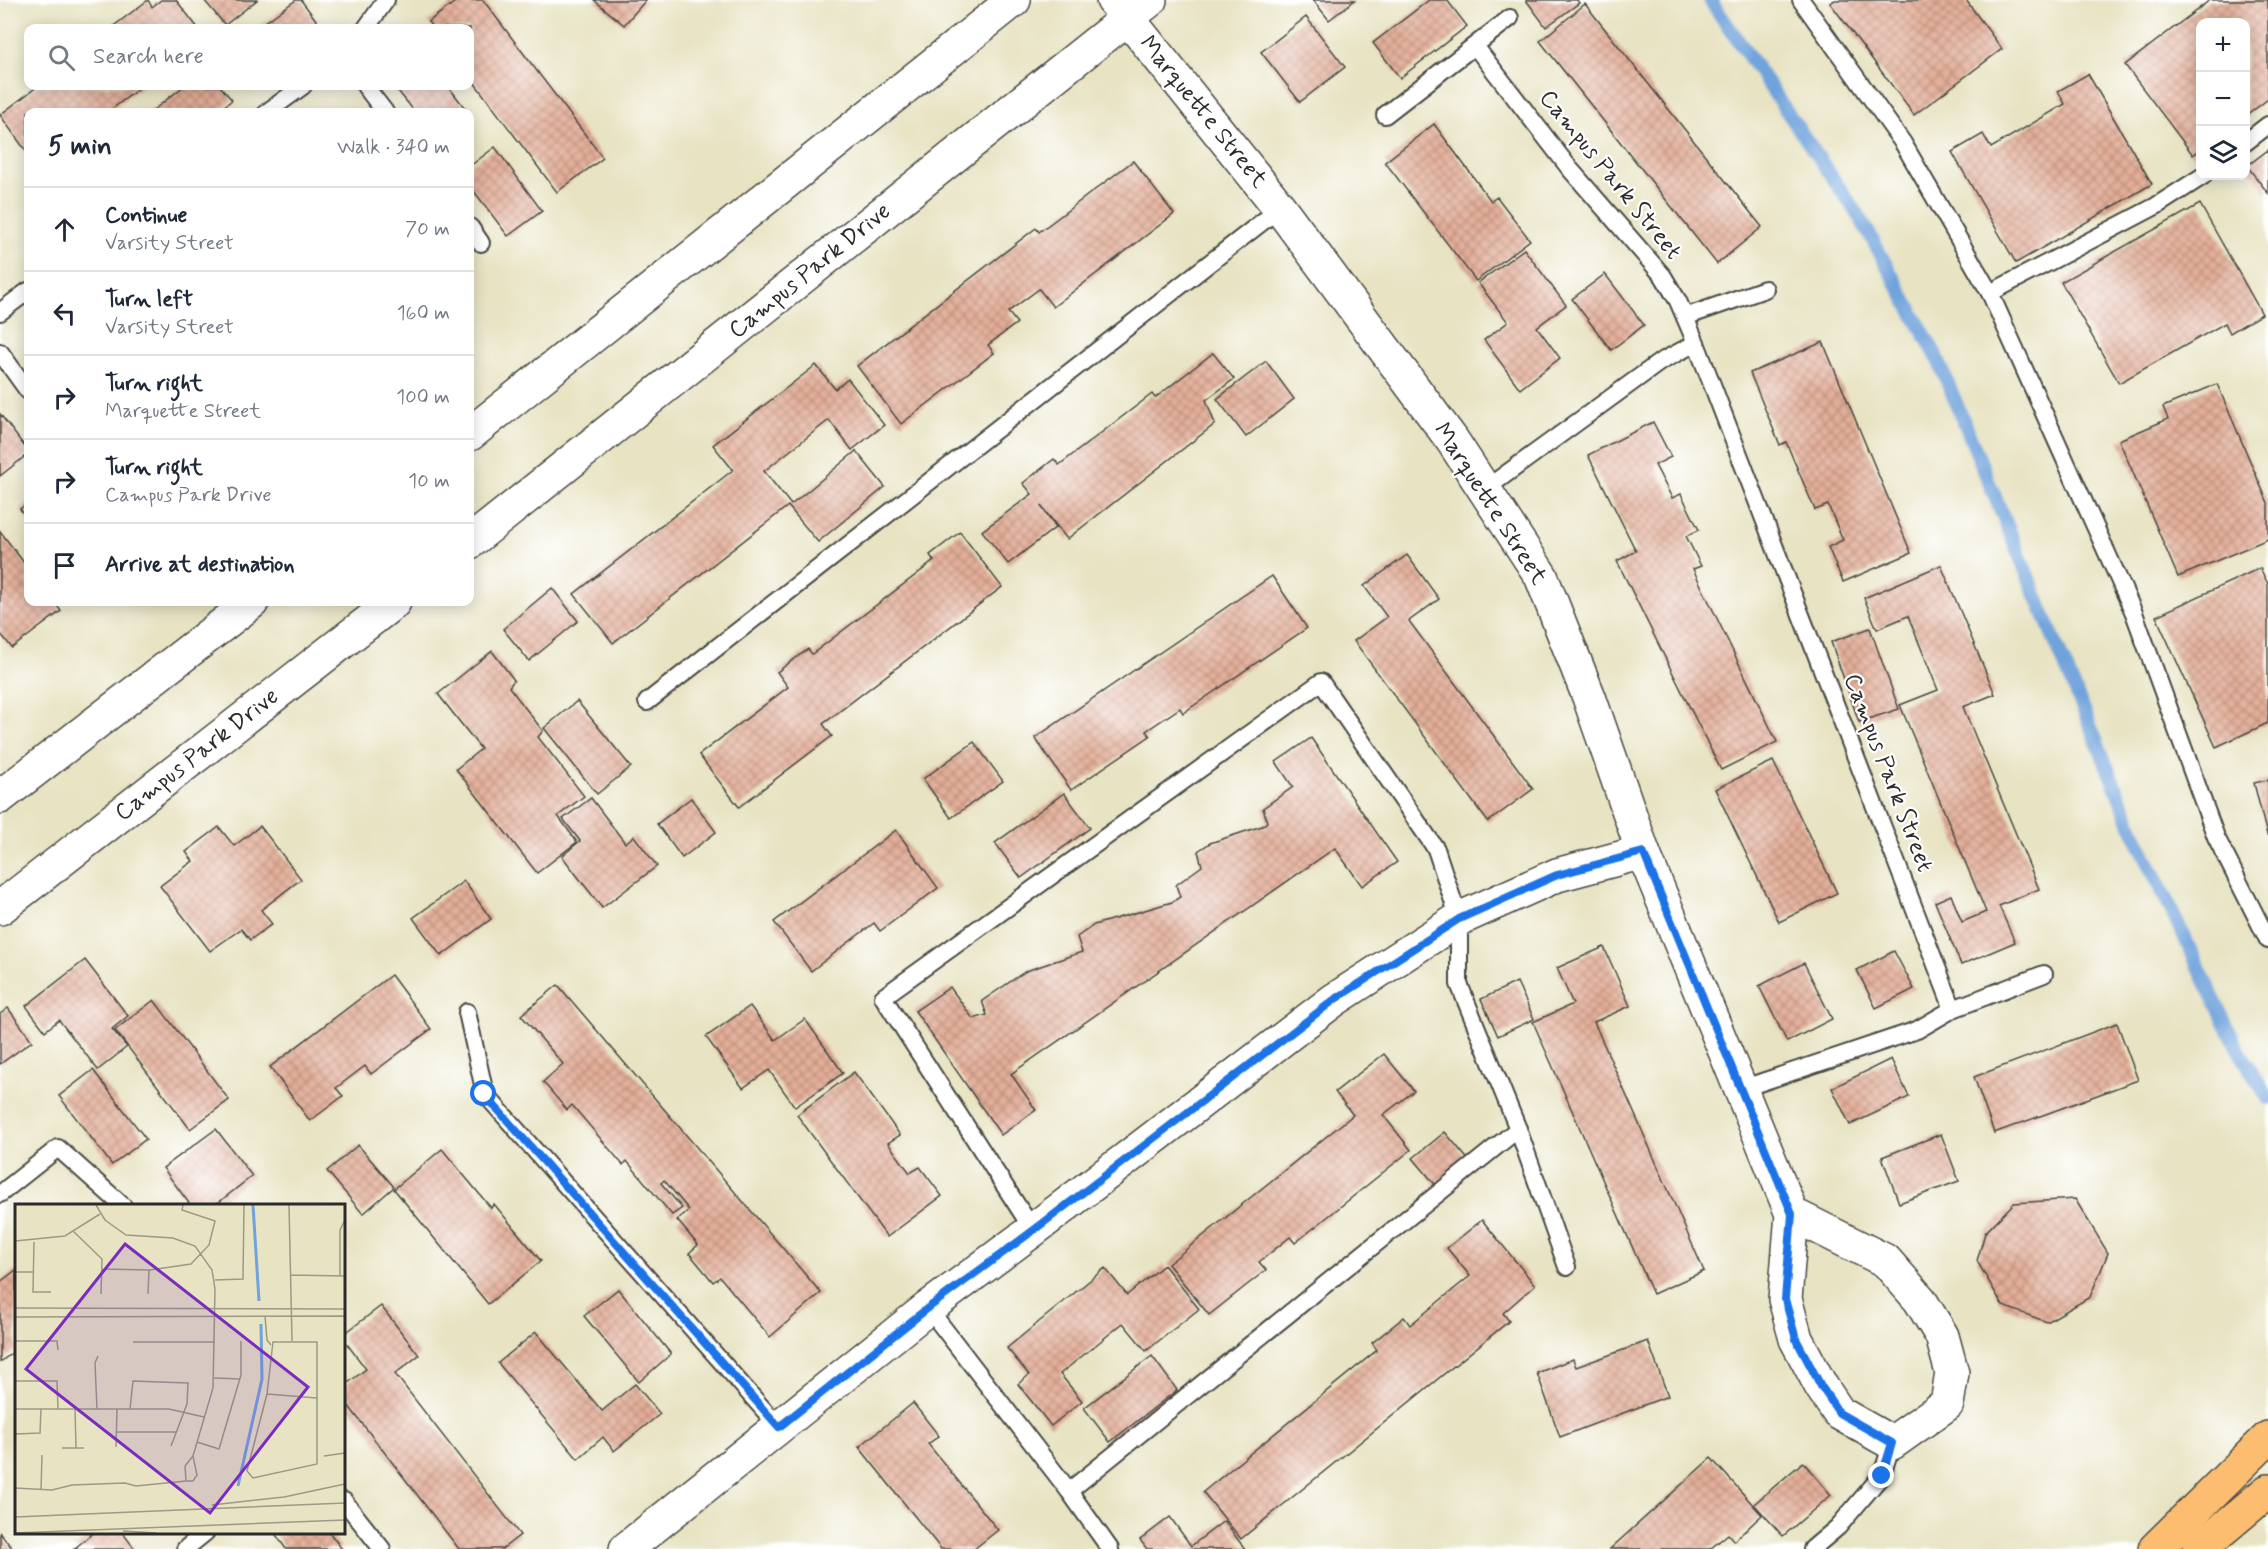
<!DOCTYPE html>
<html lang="en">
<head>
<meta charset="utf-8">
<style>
	:root { --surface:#fff; --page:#f2f2f3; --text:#1f2937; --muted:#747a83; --line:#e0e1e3 }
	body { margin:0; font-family:Mynerve,sans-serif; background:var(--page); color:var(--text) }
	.controls { position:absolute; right:18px; top:18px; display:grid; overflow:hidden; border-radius:12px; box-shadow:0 3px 15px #0003 }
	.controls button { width:54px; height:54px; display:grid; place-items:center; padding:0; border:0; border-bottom:2px solid var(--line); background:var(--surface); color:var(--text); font:30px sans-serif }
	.stop { position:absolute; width:18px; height:18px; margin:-14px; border:4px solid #1a73e8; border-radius:50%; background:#fff }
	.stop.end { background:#1a73e8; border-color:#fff; box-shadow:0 2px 6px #0008 }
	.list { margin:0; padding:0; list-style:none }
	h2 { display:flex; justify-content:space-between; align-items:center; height:78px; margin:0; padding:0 24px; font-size:26px }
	h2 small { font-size:20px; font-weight:400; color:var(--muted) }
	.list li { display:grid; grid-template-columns:39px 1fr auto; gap:18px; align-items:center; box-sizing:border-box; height:84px; padding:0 24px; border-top:2px solid var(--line) }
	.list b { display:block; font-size:22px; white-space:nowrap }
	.list p { margin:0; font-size:20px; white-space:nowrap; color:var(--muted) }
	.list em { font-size:20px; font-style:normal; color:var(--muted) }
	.icon { flex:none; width:33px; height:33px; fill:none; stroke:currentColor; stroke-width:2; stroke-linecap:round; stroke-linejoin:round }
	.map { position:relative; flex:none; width:2268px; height:1549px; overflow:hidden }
	.search { position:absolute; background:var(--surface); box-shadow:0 3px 15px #0003; left:24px; top:24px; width:450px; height:66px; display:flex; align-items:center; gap:15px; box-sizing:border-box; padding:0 21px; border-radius:12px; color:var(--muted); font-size:22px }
	.panel { position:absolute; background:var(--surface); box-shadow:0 3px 15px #0003; left:24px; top:108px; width:450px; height:498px; border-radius:12px }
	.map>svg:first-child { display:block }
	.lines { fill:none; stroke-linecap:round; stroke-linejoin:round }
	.stream { stroke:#70a3dc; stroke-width:14 }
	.building { fill:url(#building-cross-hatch) }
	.service-casing { stroke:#474742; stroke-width:20 }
	.minor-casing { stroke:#474742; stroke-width:36 }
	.tertiary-casing { stroke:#474742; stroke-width:36 }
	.motorway-casing { stroke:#474742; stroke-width:36 }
	.service { stroke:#fff; stroke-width:16 }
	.minor { stroke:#fff; stroke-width:33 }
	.tertiary { stroke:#fff; stroke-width:33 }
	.motorway { stroke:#fcbd6f; stroke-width:33 }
	.route { stroke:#1a73e8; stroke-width:8 }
	.labels { text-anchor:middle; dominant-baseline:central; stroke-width:4.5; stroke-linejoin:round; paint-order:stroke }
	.street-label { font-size:24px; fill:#2b2b2b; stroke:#fff }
	.inset-river { fill:none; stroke:#70a3dc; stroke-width:3 }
	.inset-road { fill:none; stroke:#9c9986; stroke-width:1.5 }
	.view { fill:#7b2cbf; fill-opacity:0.15; stroke:#7b2cbf; stroke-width:3 }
	.inset-edge { fill:none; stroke:#2b2b2b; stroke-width:3 }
</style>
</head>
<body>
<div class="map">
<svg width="2268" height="1549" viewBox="0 0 2268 1549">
	<defs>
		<pattern id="building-cross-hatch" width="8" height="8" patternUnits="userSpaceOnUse" patternTransform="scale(1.5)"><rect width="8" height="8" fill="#e4af99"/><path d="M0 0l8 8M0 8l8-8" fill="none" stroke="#b98f7d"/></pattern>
	</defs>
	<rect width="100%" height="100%" fill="#fff"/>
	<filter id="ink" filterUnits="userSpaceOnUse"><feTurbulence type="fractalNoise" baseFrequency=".0167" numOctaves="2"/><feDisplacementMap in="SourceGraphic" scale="12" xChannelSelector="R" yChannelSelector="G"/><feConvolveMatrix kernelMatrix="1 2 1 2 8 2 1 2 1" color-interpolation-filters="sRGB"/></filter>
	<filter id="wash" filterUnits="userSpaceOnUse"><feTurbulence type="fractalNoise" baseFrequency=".008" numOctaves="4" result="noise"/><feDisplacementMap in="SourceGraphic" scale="24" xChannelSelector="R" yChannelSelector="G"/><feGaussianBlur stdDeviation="1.35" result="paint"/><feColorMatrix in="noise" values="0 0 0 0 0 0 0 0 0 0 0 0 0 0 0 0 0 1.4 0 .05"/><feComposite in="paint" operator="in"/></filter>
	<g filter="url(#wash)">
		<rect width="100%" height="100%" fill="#e8e3c2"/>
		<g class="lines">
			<polyline class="stream" points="1710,0 1861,219 1937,357 2138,841 2237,1047 2268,1098"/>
		</g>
		<g id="blocks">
			<g class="building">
				<polygon points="148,0 152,7 161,0 176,0 198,28 111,28"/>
				<polygon points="204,0 257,0 225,25"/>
				<polygon points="296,0 301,0 322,28 257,28"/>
				<polygon points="458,0 483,0 603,158 557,192 470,77 470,28 433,28 428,22"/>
				<polygon points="594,0 646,0 624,25"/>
				<polygon points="1313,0 1355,0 1329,20"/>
				<polygon points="1429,0 1447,0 1467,26 1400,78 1373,43"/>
				<polygon points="1526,0 1577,0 1579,3 1546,27"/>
				<polygon points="1835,0 1966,0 2002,49 1914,115 1830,3"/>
				<polygon points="2210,0 2268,0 2268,99 2246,116 2246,22 2200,22 2200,150 2193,155 2125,65"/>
				<polygon points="1585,4 1762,227 1717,264 1540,41"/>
				<polygon points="1306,17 1345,67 1300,102 1261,52"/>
				<polygon points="2088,74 2152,184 2016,263 1952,152 1983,134 1991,148 2065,104 2058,91"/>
				<polygon points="38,86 142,86 108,112 28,112 28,154 0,115"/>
				<polygon points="184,86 220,86 232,100 217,112 151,112"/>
				<polygon points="394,86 448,86 468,112 415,112"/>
				<polygon points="1434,124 1491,201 1497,197 1530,240 1476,281 1385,162"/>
				<polygon points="495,147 542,211 508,236 470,186 470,166"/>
				<polygon points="2268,150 2268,193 2247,166"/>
				<polygon points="1133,161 1174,214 1053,307 1039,289 1008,312 1017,323 988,345 994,353 901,424 857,366 1036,228 1039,232"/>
				<polygon points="2200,204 2262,314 2230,333 2225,323 2119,383 2061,282"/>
				<polygon points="1524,249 1566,305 1537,327 1560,358 1520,389 1484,340 1508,322 1478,283"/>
				<polygon points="1605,274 1644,325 1611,350 1572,299"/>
				<polygon points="1823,342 1911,553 1843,582 1828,547 1843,540 1828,505 1815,510 1786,442 1780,445 1750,373"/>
				<polygon points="1213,353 1234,379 1206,400 1215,424 1067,539 1041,506 1056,527 1008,564 982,531 1032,494 1023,483 1054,459 1059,465 1152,394 1155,398"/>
				<polygon points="1266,361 1294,399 1246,437 1217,399"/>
				<polygon points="816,365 835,389 848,379 884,425 852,450 829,420 764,471 791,505 856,451 885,487 818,542 788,506 613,643 574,594 733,470 713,445"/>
				<polygon points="2217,384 2268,503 2268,539 2178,577 2119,440 2168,419 2163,407"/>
				<polygon points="0,414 28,451 28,454 0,476"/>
				<polygon points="1653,422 1671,457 1655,465 1672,498 1681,494 1699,530 1686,536 1701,566 1693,569 1777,742 1721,770 1617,561 1636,551 1588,455"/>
				<polygon points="28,503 28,520 20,509"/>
				<polygon points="0,531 28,568 28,602 54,602 61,611 12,648 0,633"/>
				<polygon points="960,532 1002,587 823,724 832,736 739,807 699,755 788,687 777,672 808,649 812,654 934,561 930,555"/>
				<polygon points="1407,555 1439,599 1409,621 1533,789 1488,822 1354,641 1387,617 1364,586"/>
				<polygon points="1941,565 1995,694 1963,707 2039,889 1999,906 2015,942 1961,965 1935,902 1951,895 1962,922 1986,912 1900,705 1938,690 1908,616 1877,629 1864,598"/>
				<polygon points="2260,568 2268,584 2268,723 2216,747 2156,616"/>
				<polygon points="1272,576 1307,628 1183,713 1180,708 1146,731 1150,736 1071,790 1035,738"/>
				<polygon points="552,588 578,621 529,661 503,629"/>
				<polygon points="1870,628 1899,709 1859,722 1831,642"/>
				<polygon points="492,651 514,680 509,687 543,731 538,737 584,796 558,816 577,842 537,873 456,769 481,749 438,694"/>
				<polygon points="577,701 631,767 597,794 544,728"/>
				<polygon points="1311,738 1397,862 1362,886 1335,848 1011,1074 1036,1110 1001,1135 915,1011 950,987 973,1019 987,1015 982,1001 1026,971 1082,952 1077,937 1094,925 1172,902 1180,897 1176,885 1202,866 1198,851 1210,843 1262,826 1267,822 1263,808 1293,787 1276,762"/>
				<polygon points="974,742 1003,781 951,818 923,779"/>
				<polygon points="1773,761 1837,893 1779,922 1715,789"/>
				<polygon points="2268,780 2268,835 2267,835 2254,783"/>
				<polygon points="1064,793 1090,828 1021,878 995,843"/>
				<polygon points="591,798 625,843 634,836 657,866 602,908 562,856 580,841 563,819"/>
				<polygon points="691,798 716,832 682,858 657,824"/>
				<polygon points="260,826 301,879 261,910 272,924 250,940 241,929 210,951 160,886 193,861 186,852 219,827 234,846"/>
				<polygon points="896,830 938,888 880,931 874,923 811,971 774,922"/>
				<polygon points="464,881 491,919 441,956 413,918"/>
				<polygon points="1604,947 1630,1006 1594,1022 1704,1271 1653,1294 1533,1022 1573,1004 1557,968"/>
				<polygon points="1894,951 1914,989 1876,1008 1857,970"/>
				<polygon points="85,960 128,1016 112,1029 127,1047 98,1070 59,1020 45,1031 26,1006"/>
				<polygon points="1804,963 1832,1019 1787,1042 1759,986"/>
				<polygon points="391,975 431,1029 371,1074 365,1066 336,1088 343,1096 310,1121 270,1067"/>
				<polygon points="1517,982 1534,1019 1498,1036 1481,999"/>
				<polygon points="558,985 821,1293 770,1337 720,1277 713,1282 689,1253 698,1245 677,1220 689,1210 664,1180 661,1183 682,1208 672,1215 627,1161 623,1165 572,1105 567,1110 543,1082 563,1064 521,1015"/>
				<polygon points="154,1000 229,1100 190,1129 115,1030"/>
				<polygon points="750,1006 775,1040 805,1019 843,1073 795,1107 769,1070 743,1088 706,1037"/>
				<polygon points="8,1008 32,1041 0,1064 0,1014"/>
				<polygon points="2117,1023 2138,1080 1994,1133 1974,1077"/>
				<polygon points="1384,1054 1414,1091 1383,1115 1411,1150 1295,1243 1290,1237 1259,1262 1266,1270 1209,1315 1168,1264 1353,1115 1335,1092"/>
				<polygon points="1891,1059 1909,1097 1850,1125 1832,1088"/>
				<polygon points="93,1070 146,1139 112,1165 59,1096"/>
				<polygon points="854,1072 900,1135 888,1143 910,1173 920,1167 942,1196 887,1237 797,1115"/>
				<polygon points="216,1129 252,1176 214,1206 191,1206 163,1168"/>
				<polygon points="1445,1132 1470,1162 1438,1188 1413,1158"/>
				<polygon points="1941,1134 1959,1181 1899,1203 1882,1157"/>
				<polygon points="358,1145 394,1187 363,1214 327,1171"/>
				<polygon points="442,1149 491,1208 494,1204 541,1261 488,1304 394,1189"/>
				<polygon points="2075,1199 2108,1253 2090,1297 2047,1322 2003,1306 1977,1261 1985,1233 2014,1203"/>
				<polygon points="1482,1220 1535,1285 1503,1313 1509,1321 1241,1539 1203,1492 1377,1350 1372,1343 1404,1317 1410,1325 1470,1276 1447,1248"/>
				<polygon points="1164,1265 1199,1309 1146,1351 1123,1323 1060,1374 1082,1401 1051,1426 1018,1384 1029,1375 1007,1348 1105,1268 1127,1295"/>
				<polygon points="16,1270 16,1350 0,1362 0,1282"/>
				<polygon points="618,1289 671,1354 639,1382 584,1316"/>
				<polygon points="381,1306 419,1355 395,1374 520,1535 502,1549 459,1549 344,1400 344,1386 366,1369 344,1340 344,1334"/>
				<polygon points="536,1332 602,1411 635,1384 660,1414 614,1451 603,1437 578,1459 498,1363"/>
				<polygon points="1648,1341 1668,1396 1560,1437 1537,1373 1573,1359 1576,1367"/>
				<polygon points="1152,1356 1177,1390 1110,1442 1084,1408"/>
				<polygon points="913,1403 939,1436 928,1444 998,1530 974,1549 941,1549 859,1447"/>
				<polygon points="1711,1458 1762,1515 1734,1541 1728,1534 1710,1549 1610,1549"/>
				<polygon points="1803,1462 1831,1495 1783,1536 1754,1504"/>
				<polygon points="1170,1517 1191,1546 1224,1521 1245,1549 1147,1549 1140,1540"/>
				<polygon points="94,1532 122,1532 135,1549 74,1549"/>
				<polygon points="274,1532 329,1532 342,1549 286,1549"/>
				<polygon points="0,1533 13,1549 0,1549"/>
			</g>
		</g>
	</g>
	<g filter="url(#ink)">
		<use href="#blocks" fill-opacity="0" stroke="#474742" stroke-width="1.5"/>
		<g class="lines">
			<g class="service-casing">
				<g id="service">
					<polyline points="1801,0 1903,143 1990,293 2134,613 2216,837 2268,940"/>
					<polyline points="366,28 386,0"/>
					<polyline points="1475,46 1570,169 1663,276 1678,301 1696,343 1953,1009 1917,1030 1741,1089"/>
					<polyline points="365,86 385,112"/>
					<polyline points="267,112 303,86"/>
					<polyline points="1385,115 1510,18"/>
					<polyline points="2246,142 2268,125"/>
					<polyline points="470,227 481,243"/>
					<polyline points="1990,293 2156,206 2203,176"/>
					<polyline points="0,312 28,291"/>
					<polyline points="1685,317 1765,289"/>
					<polyline points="0,352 28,391"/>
					<polyline points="1484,490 1660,362 1696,343"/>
					<polyline points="647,702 1280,208"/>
					<polyline points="1953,1009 2044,974"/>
					<polyline points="467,1012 485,1094 779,1427"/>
					<polyline points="0,1194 58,1148 123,1206"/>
					<polyline points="1033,1230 883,997 1321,682 1436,849 1459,919 1459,984 1518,1129 1567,1267"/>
					<polyline points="928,1308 1069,1491 1110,1549"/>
					<polyline points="1069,1491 1518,1129"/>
					<polyline points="344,1501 382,1549"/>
					<polyline points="185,1549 206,1532"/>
					<polyline points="1812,1549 1838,1527 1882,1475 1892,1443"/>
				</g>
			</g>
			<g class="minor-casing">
				<g id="minor">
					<polyline points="1113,0 1280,208 1452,440 1541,576 1589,697 1643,852 1792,1214 1785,1299 1796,1339 1821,1386 1839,1413 1892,1443 1947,1404 1952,1373 1942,1336 1920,1300 1886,1261 1792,1214"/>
					<polyline points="626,1549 928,1308 1033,1230 1334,1000 1459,919 1557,875 1643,852"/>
				</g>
			</g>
			<g class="tertiary-casing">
				<g id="tertiary">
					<polyline points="470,434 1014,0"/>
					<polyline points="470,542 1150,0"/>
					<polyline points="0,797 252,602"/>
					<polyline points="0,908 394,602"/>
				</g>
			</g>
			<g class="motorway-casing">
				<g id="motorway">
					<polyline points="2155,1549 2268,1438"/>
					<polyline points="2199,1549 2268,1491"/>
				</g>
			</g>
			<use href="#service" class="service"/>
			<use href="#minor" class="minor"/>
			<use href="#tertiary" class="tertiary"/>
			<use href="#motorway" class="motorway"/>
		</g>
	</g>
	<g class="lines" filter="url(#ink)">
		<polyline class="route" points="484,1094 779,1427 928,1308 1034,1230 1334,1000 1459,919 1557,875 1643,852 1792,1214 1785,1299 1796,1339 1821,1386 1839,1413 1892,1443 1882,1476"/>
	</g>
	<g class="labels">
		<g class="street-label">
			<text transform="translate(1203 112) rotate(51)">Marquette Street</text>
			<text transform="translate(1610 175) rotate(51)">Campus Park Street</text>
			<text transform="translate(810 271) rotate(-39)">Campus Park Drive</text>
			<text transform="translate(1490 504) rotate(57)">Marquette Street</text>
			<text transform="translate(197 755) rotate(-38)">Campus Park Drive</text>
			<text transform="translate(1888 773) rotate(69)">Campus Park Street</text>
		</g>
	</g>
	<g transform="translate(15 1204)">
		<rect width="330" height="330" fill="#e8e3c2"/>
		<path class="inset-river" d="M238 1 244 97M223 282 247 175 246 120"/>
		<path class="inset-road" d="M81 1 90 16 111 31 158 34 180 42 197 66 200 85 198 184 178 252 170 262 171 277H178L182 271 178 252M274 1 277 137M58 27 87 55 86 90M0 37 50 32 85 10M19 38 18 88H36M87 65 135 66 176 60 194 41 200 17 167 6 168 1M0 68H19M276 71 330 72M325 72V26L330 16M200 76 228 75 229 1M133 90 134 66M0 104 330 105M250 112 252 136 256 141M330 112V221M0 113 330 112M0 137H42L43 146M118 138H200M258 138H302V260L238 274 232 267 252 190ZM199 174 225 175M0 177H42L43 205M252 190 302 194M0 205H154L189 213M60 205 61 244M82 205 80 159 83 152M115 205 118 177 173 179 172 200 156 242M102 228H161M0 230 25 229 26 205M182 238 204 245 226 171V137M101 243 102 205M47 244H69M309 252 330 249M0 284 37 286 57 281 110 279 121 282 171 277M26 286 27 251M197 301 269 293 330 280M0 313 330 299M108 327 141 329M0 329 330 316"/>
		<path class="view" d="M110 40 293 183 195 309 11 165Z"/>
		<rect width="330" height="330" class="inset-edge"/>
	</g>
</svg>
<div class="controls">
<button>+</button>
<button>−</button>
<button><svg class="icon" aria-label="layers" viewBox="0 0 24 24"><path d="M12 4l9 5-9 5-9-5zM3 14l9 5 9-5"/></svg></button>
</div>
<div class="stop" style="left:484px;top:1094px"></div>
<div class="stop end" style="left:1882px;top:1476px"></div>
<div class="search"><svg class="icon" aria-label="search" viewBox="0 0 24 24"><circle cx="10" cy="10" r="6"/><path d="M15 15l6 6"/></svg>Search here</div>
<section class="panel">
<h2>5 min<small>Walk · 340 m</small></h2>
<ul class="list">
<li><svg class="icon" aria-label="ahead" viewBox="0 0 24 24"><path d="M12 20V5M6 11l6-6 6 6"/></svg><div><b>Continue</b><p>Varsity Street</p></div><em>70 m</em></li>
<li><svg class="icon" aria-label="left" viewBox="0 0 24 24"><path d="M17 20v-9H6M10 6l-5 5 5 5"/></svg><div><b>Turn left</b><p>Varsity Street</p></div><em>160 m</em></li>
<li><svg class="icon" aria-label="right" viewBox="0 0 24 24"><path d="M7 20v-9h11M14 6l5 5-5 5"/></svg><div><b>Turn right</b><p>Marquette Street</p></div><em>100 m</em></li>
<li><svg class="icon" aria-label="right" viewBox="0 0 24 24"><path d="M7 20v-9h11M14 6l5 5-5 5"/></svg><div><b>Turn right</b><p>Campus Park Drive</p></div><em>10 m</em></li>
<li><svg class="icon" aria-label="arrive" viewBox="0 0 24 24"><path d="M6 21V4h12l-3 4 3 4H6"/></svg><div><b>Arrive at destination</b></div></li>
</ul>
</section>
</div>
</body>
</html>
